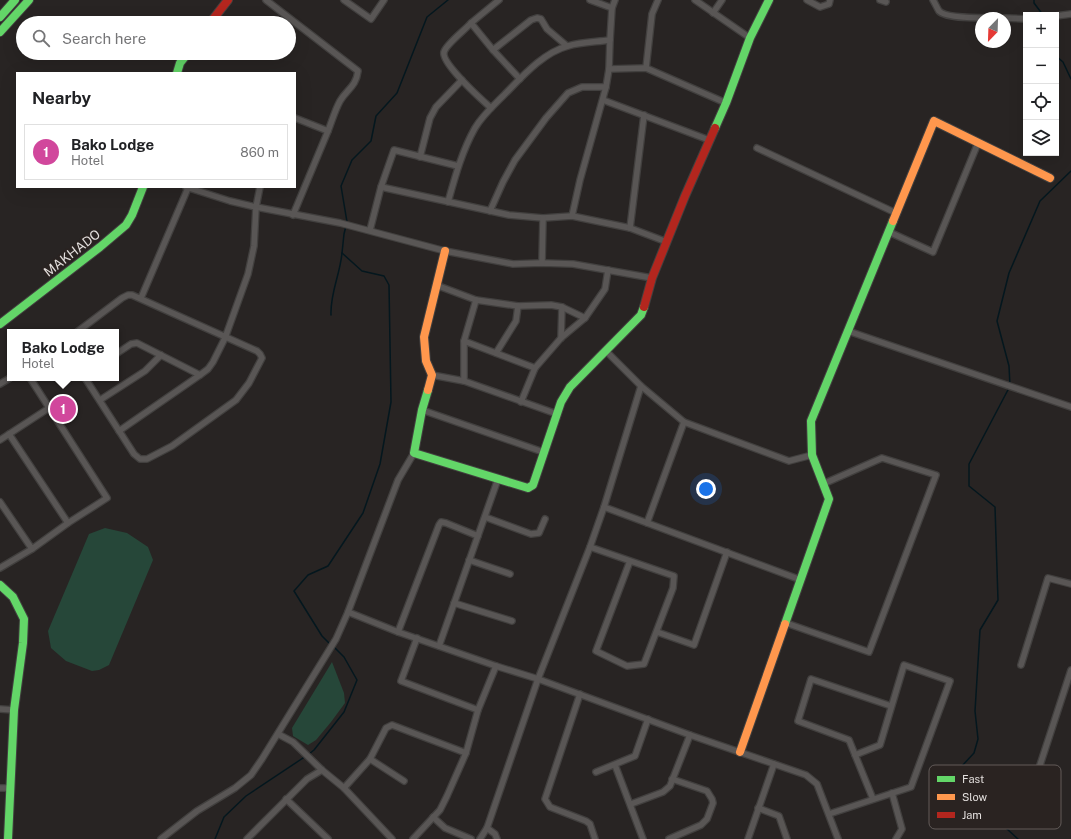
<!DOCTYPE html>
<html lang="en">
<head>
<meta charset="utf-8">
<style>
	:root { --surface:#fff; --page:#f2f2f2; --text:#202124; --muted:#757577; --line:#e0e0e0; --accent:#1a73e8 }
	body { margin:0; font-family:"Public Sans",sans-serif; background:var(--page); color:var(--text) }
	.controls { position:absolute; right:12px; top:12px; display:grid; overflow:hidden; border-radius:0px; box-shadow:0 4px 16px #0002 }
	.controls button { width:36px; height:36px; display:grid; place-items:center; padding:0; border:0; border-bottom:1px solid var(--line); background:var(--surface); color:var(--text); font:20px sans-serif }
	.compass { position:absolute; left:975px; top:12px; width:36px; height:36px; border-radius:50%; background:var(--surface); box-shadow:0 4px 16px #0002; rotate:203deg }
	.you { position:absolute; left:706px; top:489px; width:14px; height:14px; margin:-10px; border:3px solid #fff; border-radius:50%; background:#1a73e8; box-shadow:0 0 0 6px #1a73e833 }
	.badge { display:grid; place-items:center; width:26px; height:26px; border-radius:50%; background:var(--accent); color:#fff; font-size:13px; font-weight:700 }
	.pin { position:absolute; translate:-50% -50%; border:2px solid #fff; box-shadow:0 1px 4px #0006 }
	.popup { position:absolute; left:7px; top:329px; width:112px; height:52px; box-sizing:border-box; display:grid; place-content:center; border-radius:0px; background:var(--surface); filter:drop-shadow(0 1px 3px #0005); font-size:13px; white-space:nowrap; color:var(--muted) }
	.popup b { font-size:15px; color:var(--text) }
	.popup::after { content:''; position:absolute; left:50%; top:100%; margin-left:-8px; border:8px solid transparent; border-top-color:var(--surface) }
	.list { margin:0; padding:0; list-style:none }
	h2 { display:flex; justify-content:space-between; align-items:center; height:52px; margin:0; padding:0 16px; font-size:17px }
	h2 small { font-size:13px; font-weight:400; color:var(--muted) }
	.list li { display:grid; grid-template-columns:26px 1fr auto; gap:12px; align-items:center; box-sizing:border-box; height:56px; margin:0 8px 8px; padding:0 8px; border:1px solid var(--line); border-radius:0px }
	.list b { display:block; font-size:15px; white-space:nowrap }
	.list p { margin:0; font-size:13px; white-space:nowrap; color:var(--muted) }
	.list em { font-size:13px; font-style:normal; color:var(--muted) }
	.icon { flex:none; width:22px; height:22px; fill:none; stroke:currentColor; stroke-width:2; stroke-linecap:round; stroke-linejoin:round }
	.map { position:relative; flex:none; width:1071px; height:839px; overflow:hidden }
	.search { position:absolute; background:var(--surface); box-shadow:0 4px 16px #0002; left:16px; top:16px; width:280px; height:44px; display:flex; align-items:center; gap:10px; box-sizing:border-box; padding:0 14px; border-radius:22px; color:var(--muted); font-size:15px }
	.panel { position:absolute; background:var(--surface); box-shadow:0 4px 16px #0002; left:16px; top:72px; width:280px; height:116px; border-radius:0px }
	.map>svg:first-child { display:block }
	.green { fill:#264739 }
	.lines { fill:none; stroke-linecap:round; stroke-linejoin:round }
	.stream { stroke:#04171e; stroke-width:1.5 }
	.street-casing { stroke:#42403f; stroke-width:8 }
	.fast-casing { stroke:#42403f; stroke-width:10 }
	.slow-casing { stroke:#42403f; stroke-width:10 }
	.jam-casing { stroke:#42403f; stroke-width:10 }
	.street { stroke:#595655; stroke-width:5.5 }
	.fast { stroke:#63d668; stroke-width:8 }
	.slow { stroke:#ff974d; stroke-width:8 }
	.jam { stroke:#b3261e; stroke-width:8 }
	.labels { text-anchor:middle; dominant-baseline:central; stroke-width:4; stroke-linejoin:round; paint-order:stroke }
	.street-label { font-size:13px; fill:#e3dfdd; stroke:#2a2321 }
	.key { fill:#2a2321; stroke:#625b59; stroke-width:1 }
	.key-label { font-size:11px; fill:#e3dfdd }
</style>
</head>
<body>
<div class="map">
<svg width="1071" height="839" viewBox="0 0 1071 839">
	<rect width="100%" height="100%" fill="#282423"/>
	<g class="green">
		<polygon points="105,528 127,533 148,547 153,560 109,665 99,670 92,671 66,661 51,648 48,631 89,534"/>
		<polygon points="332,662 344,693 345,703 331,722 316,740 308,745 293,736 292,728"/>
	</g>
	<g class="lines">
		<g class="stream">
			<polyline points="1034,0 1034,3 1043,15"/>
			<polyline points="1056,56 1063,62 1071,79"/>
			<polyline points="347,222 341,186 352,160 371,141 376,116 397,93 427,17 448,0"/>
			<path d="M331 315C330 293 340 275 342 253"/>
			<polyline points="331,645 322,636 294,591 308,575 328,566 363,513 380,464 391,402 389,285 384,276 362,271 342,253 344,234 346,226"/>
			<polyline points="309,754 314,750 344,712 357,680 344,657 334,647"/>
			<polyline points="215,839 224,817 246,796 306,756"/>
			<polyline points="1018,839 961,787 961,767 974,753 978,739 975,711 980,630 998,600 995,507 969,486 969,464 1010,386 1009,366 997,321 1009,273 1040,201 1071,171"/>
		</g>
		<g class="street-casing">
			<g id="street">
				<path d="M266 0 358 71C356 87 347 89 340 101 335 110 332 121 328 131"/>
				<polyline points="344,0 371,19 384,0"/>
				<polyline points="499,0 471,23 493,50 520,79"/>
				<polyline points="590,0 612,8"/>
				<polyline points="695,0 750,38"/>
				<polyline points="807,0 820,7 829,4 830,0"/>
				<polyline points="880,0 886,2"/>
				<path d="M933 0C935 3 937 8 939 11 946 19 986 18 997 18"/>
				<polyline points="713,13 722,0"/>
				<polyline points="1056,16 1071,14"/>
				<polyline points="1005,18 1026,19"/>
				<path d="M471 23C465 30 446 44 444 52 441 63 482 100 491 108"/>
				<polyline points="493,50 531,20 537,18 541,19 547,29 567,46"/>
				<polyline points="646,68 652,14 658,0"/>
				<polyline points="609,69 610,40"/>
				<polyline points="606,87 609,69 646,68 726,103"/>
				<polyline points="603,100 709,140"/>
				<polyline points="757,148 896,213"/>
				<polyline points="420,157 430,118 436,107 462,80"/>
				<polyline points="186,187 230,201 256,207 340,223 445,251 513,264 542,263 573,264 652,278"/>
				<polyline points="381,187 509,215 543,218 572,216 630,228 667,242"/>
				<path d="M448 202C455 177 462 151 475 128 482 116 493 106 503 96 521 78 542 53 568 46 581 42 596 42 610 40L612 8 615 0"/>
				<polyline points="490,211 503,182 515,160 546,118 568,93 582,87 606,87 580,180 572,216"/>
				<polyline points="293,215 328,131 295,118"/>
				<polyline points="630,228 644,115"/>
				<polyline points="370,230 381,187 394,150 458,166"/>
				<polyline points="889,232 933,252 978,143"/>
				<polyline points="542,263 543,218"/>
				<polyline points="436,285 476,300 518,306 551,305 562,307 585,318"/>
				<polyline points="141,298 188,188"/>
				<polyline points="848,331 1071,407"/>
				<polyline points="77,332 122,298 128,295 132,295 257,351 260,354 262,358 249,383 236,400 172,446 147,459 140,459 134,454 85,378"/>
				<polyline points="561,338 562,307"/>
				<polyline points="464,341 535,368"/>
				<polyline points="496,353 516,321 518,306"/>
				<polyline points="116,354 131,344 137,343 200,375"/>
				<polyline points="432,375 464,381 557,414"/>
				<polyline points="464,381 464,341 476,300"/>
				<polyline points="0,384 10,378"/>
				<polyline points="641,386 684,422"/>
				<polyline points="100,400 145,371 161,355"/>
				<polyline points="521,402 535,368 561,338 585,318 605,289 608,270"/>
				<polyline points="422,410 543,452"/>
				<polyline points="119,431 200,375 208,369 213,362 225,338 248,274 254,246 256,207 260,187"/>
				<polyline points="9,434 68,523"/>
				<polyline points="0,440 49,408"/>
				<polyline points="0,502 32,549 68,523 107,498 30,378"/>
				<polyline points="604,507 801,580"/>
				<polyline points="485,517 531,534 539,533 545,519"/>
				<polyline points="647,523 684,422 789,461 812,455"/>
				<polyline points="590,547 674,576 673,588 644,664 627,666 596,651 630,561"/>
				<polyline points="469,560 510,574"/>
				<polyline points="0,568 32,549"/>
				<polyline points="454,603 512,621"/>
				<polyline points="348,612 398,632 496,666 538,679 690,735 806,775 817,784 838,839"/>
				<polyline points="786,623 869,652 936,475 882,458 823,484"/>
				<polyline points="398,632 439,525 441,522 446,523 478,536"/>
				<polyline points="657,632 694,645 727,552"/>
				<polyline points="417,638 401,681 478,710"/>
				<polyline points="439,646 498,479"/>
				<polyline points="1021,665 1048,578 1071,584"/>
				<polyline points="580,694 545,799 550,807 586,821 590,824 595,839"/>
				<polyline points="0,709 14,710"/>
				<polyline points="278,734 293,742 322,770 344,788 392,839"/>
				<polyline points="370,759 404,781"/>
				<polyline points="615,765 643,839"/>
				<polyline points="596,772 635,756 648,719"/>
				<polyline points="0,788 11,788"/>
				<polyline points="344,788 370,759 386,728 392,725 466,753"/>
				<polyline points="892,793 902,829 896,839"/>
				<polyline points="286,799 328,839"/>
				<polyline points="873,799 849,740 798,721 811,679 891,706"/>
				<polyline points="631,804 663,792 670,786 690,735"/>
				<polyline points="758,808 779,816 787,839"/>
				<polyline points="829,814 911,787 950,681 904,665 880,745 855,755"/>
				<polyline points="1024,814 1071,670"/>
				<polyline points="433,817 445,828 471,839"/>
				<polyline points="487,828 495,834 497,839"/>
				<polyline points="161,839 197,811 235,788 251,775 262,759 336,639 348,612 398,480 414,453"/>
				<polyline points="247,839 307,779 322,770"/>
				<polyline points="413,839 440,810 447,796 466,753 478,710 496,666"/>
				<polyline points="480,839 487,828 538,679 590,547 604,507 641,386 606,351"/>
				<polyline points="669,839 701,825 707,819 713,803 712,799 707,791 672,779"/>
				<polyline points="748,839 774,764"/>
			</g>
		</g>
		<g class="fast-casing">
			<g id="fast">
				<polyline points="0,17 15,0"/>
				<polyline points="0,32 29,0"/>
				<polyline points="177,73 180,63 188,53"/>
				<polyline points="715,128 726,103 750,38 769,0"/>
				<polyline points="0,324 100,247 126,225 132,215 143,187"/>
				<polyline points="428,390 422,410 414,453 528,488 533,485 561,402 570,387 641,315 644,307"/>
				<polyline points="0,585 13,597 24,619 23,643 14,710 8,839"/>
				<polyline points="785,624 829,499 812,455 811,421 893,221"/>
			</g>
		</g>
		<g class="slow-casing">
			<g id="slow">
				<polyline points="893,221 934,121 1050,178"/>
				<polyline points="428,390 432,375 426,361 424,337 445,251"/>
				<polyline points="740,752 785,624"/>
			</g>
		</g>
		<g class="jam-casing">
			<g id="jam">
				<polyline points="210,23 228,0"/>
				<polyline points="644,307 652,278 685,196 715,128"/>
			</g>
		</g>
		<use href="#street" class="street"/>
		<use href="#fast" class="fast"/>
		<use href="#slow" class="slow"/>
		<use href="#jam" class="jam"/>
	</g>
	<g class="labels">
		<g class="street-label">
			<text transform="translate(72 253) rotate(-38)">MAKHADO</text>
		</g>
	</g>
	<rect x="929" y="765" width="132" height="64" rx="6" class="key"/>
	<rect x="937" y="776" width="18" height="6" fill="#63d668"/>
	<rect x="937" y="794" width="18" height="6" fill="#ff974d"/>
	<rect x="937" y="812" width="18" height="6" fill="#b3261e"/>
	<g class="key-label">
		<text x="962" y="783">Fast</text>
		<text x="962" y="801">Slow</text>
		<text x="962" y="819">Jam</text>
	</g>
</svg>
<div class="controls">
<button>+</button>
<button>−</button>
<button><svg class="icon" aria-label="locate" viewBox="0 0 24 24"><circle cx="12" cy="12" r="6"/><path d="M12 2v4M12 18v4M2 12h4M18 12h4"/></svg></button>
<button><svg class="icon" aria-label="layers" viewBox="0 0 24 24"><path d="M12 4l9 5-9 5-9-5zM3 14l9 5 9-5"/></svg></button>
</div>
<svg class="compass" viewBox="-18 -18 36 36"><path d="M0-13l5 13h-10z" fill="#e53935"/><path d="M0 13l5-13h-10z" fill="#757577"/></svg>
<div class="you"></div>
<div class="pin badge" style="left:63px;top:409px;background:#d1479c">1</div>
<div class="popup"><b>Bako Lodge</b>Hotel</div>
<div class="search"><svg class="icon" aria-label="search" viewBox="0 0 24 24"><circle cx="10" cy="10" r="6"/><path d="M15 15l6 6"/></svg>Search here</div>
<section class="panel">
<h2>Nearby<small></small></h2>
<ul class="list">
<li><span class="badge" style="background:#d1479c">1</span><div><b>Bako Lodge</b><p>Hotel</p></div><em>860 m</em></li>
</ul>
</section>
</div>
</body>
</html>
